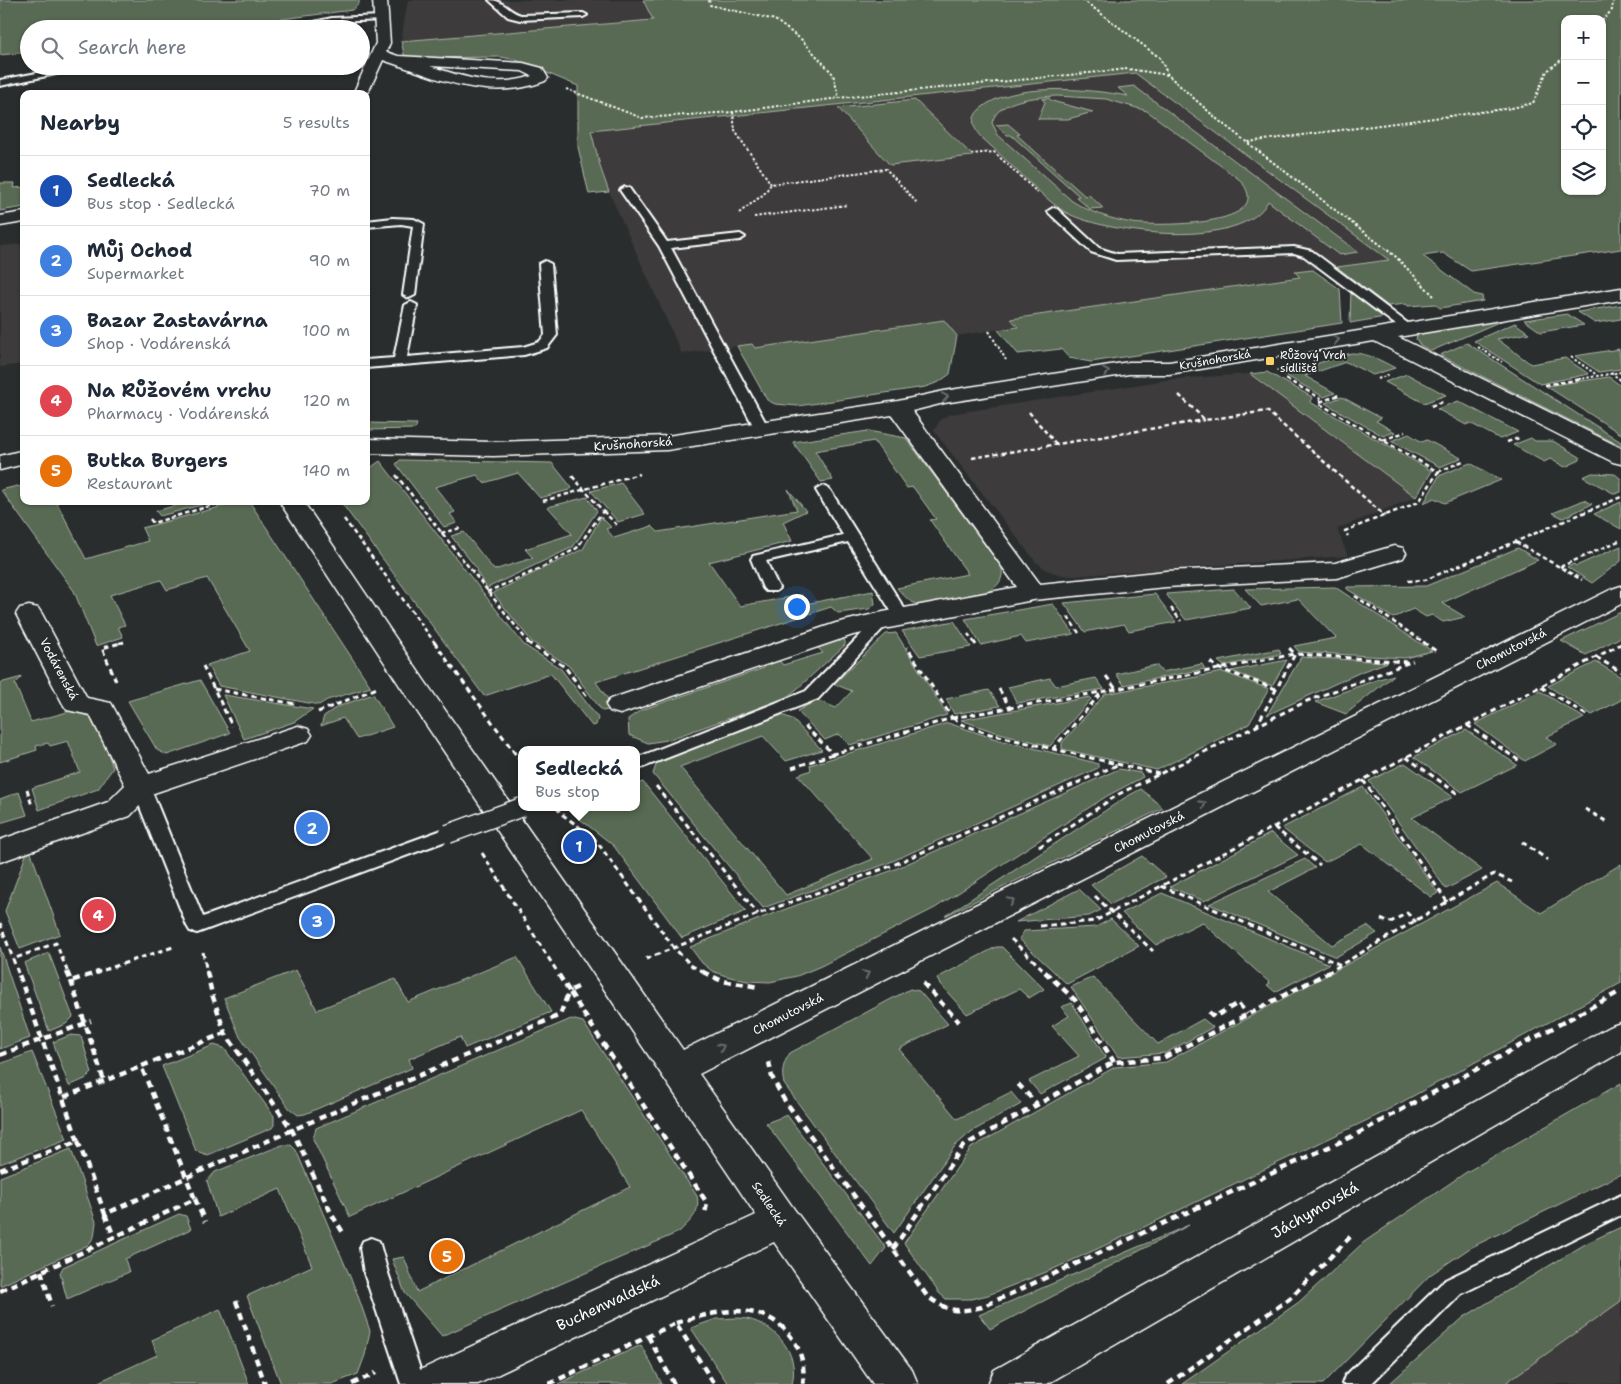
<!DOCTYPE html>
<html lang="en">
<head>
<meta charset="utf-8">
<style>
	:root { --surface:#fff; --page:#f2f2f3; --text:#1f2937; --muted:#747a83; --line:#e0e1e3; --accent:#0f766e }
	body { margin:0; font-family:"Shantell Sans",sans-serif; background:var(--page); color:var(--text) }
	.controls { position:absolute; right:15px; top:15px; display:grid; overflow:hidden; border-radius:10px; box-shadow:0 1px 4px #0004 }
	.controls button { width:45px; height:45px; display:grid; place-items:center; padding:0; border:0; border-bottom:1px solid var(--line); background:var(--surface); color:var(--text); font:25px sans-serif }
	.you { position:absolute; left:796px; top:606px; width:18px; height:18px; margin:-12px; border:4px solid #fff; border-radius:50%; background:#1a73e8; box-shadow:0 0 0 8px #1a73e833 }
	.badge { display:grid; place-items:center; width:32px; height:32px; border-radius:50%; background:var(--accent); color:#fff; font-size:16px; font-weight:700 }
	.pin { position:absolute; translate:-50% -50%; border:2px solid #fff; box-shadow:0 1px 5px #0006 }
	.popup { position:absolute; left:518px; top:746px; width:122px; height:65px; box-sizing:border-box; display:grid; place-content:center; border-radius:10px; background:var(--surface); filter:drop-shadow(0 1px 4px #0005); font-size:16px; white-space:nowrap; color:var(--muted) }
	.popup b { font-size:19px; color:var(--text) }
	.popup::after { content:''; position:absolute; left:50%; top:100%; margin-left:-10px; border:10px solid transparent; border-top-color:var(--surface) }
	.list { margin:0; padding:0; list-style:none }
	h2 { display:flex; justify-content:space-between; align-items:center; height:65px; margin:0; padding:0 20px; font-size:21px }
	h2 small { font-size:16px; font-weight:400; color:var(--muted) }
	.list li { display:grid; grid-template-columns:32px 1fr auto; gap:15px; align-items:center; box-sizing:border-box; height:70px; padding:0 20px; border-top:1px solid var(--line) }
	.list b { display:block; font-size:19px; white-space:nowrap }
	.list p { margin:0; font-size:16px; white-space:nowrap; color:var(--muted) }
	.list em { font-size:16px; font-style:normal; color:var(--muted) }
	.icon { flex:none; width:28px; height:28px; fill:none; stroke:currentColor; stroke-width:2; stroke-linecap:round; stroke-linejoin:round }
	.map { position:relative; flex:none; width:1621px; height:1384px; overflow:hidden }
	.search { position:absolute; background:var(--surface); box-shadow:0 1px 4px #0004; left:20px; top:20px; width:350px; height:55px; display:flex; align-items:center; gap:12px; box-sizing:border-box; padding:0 18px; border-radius:28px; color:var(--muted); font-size:19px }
	.panel { position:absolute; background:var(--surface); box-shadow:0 1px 4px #0004; left:20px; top:90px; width:350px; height:415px; border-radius:10px }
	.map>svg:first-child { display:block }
	.built { fill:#3e3b3a }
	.green { fill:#596a53; stroke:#acb4a9; fill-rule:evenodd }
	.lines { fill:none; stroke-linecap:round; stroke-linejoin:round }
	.service-casing { stroke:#fff; stroke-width:4 }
	.minor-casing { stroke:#fff; stroke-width:3 }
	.tertiary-casing { stroke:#fff; stroke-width:3 }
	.path-far3 { stroke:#fff; stroke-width:2; stroke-dasharray:2.5 2; stroke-linecap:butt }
	.path-far2 { stroke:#fff; stroke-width:2.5; stroke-dasharray:4.5 3; stroke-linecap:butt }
	.path-far1 { stroke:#fff; stroke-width:3; stroke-dasharray:5.5 4; stroke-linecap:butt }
	.path { stroke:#fff; stroke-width:4.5; stroke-dasharray:7 5; stroke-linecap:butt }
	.service { fill:#2a2d2e; fill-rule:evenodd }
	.minor { fill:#2a2d2e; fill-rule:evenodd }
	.tertiary { fill:#2a2d2e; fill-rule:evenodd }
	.service-bridge-casing { stroke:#fff; stroke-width:21; stroke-linecap:butt }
	.service-bridge { stroke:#2a2d2e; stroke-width:18 }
	.oneway { stroke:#6a6c6d }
	.poi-dot { fill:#ffd166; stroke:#2a2d2e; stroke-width:2 }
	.labels { text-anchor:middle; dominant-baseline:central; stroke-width:4; stroke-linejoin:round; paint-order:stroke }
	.far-poi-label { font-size:11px; fill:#fff; stroke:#2a2d2e; text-anchor:start }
	.far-street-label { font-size:11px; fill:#fff; stroke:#2a2d2e }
	.street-label { font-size:12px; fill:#fff; stroke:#2a2d2e }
	.near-street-label { font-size:15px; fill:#fff; stroke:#2a2d2e }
</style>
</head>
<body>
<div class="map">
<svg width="1621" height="1384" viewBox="0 0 1621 1384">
	<rect width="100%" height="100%" fill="#2a2d2e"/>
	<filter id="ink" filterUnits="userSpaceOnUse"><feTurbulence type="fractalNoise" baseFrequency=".02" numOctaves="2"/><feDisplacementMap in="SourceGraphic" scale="10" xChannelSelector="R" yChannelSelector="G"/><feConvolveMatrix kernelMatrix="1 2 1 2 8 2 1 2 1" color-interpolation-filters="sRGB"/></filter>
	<g filter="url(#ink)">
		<g class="built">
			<polygon points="408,0 643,0 653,20 401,41"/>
			<polygon points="1135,73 1390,260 1296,272 1301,277 1012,319 1018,326 957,336 944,320 755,348 752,344 682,354 609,192 591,131"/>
			<polygon points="24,244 24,364 0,367 0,246"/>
			<polygon points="1250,374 1416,497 1337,529 1348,556 1073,576 1061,575 1047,570 1036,562 934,431 940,420 948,415 957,413 1173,379"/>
			<polygon points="1621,1301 1621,1384 1504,1384"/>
		</g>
		<g class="green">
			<polygon points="0,0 359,0 359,4 352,10 205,29 29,29 29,52 0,55"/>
			<path d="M643 0H1621V249L1471 271 1443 253 1423 256 1474 294 1482 296 1483 301 1440 308 1435 304 1408 306 1406 304 1388 306 1337 267 1389 260 1135 73 591 131 601 169 609 192 589 194 578 147V86L516 60 501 57 405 58 401 41 653 20ZM1565 19H1602V191H1565Z"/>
			<path d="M1134 86 1358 252 1339 255 1268 201C1244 251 1107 234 1067 213 1053 205 1042 194 1031 184 1014 168 998 152 981 137 973 128 970 119 979 110 1009 81 1091 89 1128 96L1118 88ZM1057 96 1106 99 1147 111 1240 180C1281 228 1154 226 1132 223 1111 219 1091 213 1072 201L998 135 992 123C997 99 1037 97 1057 96Z"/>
			<polygon points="1049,98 1052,101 1093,112 1068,119 1038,119 1045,102 1042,99"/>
			<polygon points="915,100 971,154 973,156 890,165 838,108"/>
			<polygon points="1008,124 1020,134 1017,135 1085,196 1089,195 1103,208 1090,209 1076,197 1079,196 1011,135 1007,135 996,125"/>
			<polygon points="0,183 15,183 14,188 24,187 24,207 0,211"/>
			<polygon points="1313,270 1340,289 1342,323 1091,362 1069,358 1061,349 1018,354 998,330 1018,327 1011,319 1300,277 1295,272"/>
			<polygon points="1351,290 1385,317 1350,323"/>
			<polygon points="1621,305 1621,319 1595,323 1578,312"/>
			<polygon points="1567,314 1584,325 1541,332 1524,320"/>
			<polygon points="1508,318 1431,351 1420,345 1416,339 1418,334 1423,332"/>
			<polygon points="944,320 957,336 950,374 939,382 925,387 798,406 775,404 767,400 737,346 752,344 755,348"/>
			<polygon points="1515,323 1529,333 1497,339 1531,364 1565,358 1589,374 1540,384 1474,341"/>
			<polygon points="1467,343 1621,442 1621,446 1440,355"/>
			<polygon points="1619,349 1621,369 1599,372 1575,356"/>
			<path d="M1351 353C1368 353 1380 360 1395 368L1373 375 1346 362 1305 376 1335 393 1324 397 1276 370 1309 366Z"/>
			<polygon points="1267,372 1312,397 1310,402 1432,471 1416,497 1250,374"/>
			<polygon points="1407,374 1446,395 1424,403 1385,382"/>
			<polygon points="1609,377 1621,386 1621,434 1546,386"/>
			<polygon points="1342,397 1381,418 1376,421 1395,432 1383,436 1325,403"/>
			<polygon points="1458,401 1518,432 1500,439 1470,423 1466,425 1437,409"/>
			<polygon points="366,423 417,424 415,429 366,430"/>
			<path d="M868 431 906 438 1002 568C1006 595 968 598 949 602 941 603 930 608 922 606 910 603 905 597 897 588L968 574 930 520 936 519 913 487 907 488 874 441 815 451 833 480 821 482 793 442Z"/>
			<polygon points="1409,434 1422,442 1427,440 1461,458 1440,467 1391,441"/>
			<polygon points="1531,438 1535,441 1553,441 1580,457 1580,460 1565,467 1550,459 1544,462 1513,445"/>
			<polygon points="400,460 552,463 572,488 569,490 540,498 518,473 484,483 477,475 435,487 455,512 450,514 457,523 444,527 396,464"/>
			<polygon points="380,461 524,645 561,669 598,718 596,725 592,726 551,674 484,696 340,501 366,501 366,471"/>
			<polygon points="1470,463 1501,480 1445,503 1434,498 1424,503 1439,476"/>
			<polygon points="1592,473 1615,474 1621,479 1621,492 1615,494 1583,477"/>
			<polygon points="621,483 645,514 618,522 591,491"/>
			<polygon points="17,486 24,488 24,501 57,503 86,559 148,541 142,528 242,501 249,501 371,687 327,700 319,705 219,686 207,665 250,651 207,578 167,590 161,580 110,595 125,625 118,627 123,637 96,646 74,591 1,490"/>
			<polygon points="788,489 806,511 783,522 792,541 709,562 740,606 802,595 805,604 873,591 875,604 869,609 838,613 831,607 596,682 615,709 602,711 569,666 532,642 493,593 583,549 601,517 611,527 606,529 614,538 652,526 658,532 797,510"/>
			<polygon points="587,497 597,511 573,547 487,588 476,571 477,569 451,536 464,532 494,570 533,558 525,549 572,534 548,507"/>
			<polygon points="1584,500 1592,504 1563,518 1553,513"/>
			<polygon points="191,501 216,501 160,516 156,511"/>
			<polygon points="1621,502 1621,529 1594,514"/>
			<polygon points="1621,546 1621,561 1592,583 1567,567 1574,564 1576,566"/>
			<polygon points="1518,548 1538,560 1442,603 1465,617 1443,622 1432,615 1426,617 1413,609 1393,618 1347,589 1347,587 1426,586"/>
			<polygon points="1335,587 1432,651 1405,658 1299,652 1294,646 1336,638 1298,599 1261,606 1245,589"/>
			<polygon points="1234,589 1251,608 1186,620 1166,594"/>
			<polygon points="1155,594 1176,622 1129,631 1124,624 1085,632 1064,603"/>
			<polygon points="1053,604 1074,634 1026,643 1021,636 981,645 965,619"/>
			<polygon points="1621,612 1621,637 1586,655 1561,641"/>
			<polygon points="954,621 971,647 920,656 902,631"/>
			<polygon points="896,633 947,715 850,745 839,734 825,740 797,711 817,700 836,708 852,691 834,684 886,634"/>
			<polygon points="842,638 845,641 845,645 797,689 784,699 667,740 648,743 629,735 628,719 641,710 764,668 768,661 777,658 783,665 823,653 815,645"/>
			<polygon points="1279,649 1281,654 1224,666 1218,661"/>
			<polygon points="1301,657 1388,662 1363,671 1267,715"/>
			<polygon points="1287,660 1272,686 1231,671"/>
			<polygon points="1596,662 1621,677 1621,700 1592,715 1548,686"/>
			<polygon points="1202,664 1205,669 1124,685 1116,674 1156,665 1162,672"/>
			<polygon points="1223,672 1269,689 1249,724 1157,770 1062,749 1062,743 1105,694"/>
			<polygon points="1394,675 1346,714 1315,702 1379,679"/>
			<polygon points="22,677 15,684 31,722 71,711 95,715 113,768 98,789 39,810 32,788 80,772 68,741 50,746 48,743 36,746 37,750 0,762 0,683"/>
			<polygon points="1050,678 1056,686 1096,678 1104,689 1017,703 1008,687"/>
			<polygon points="200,680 230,733 167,755 157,750 128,701"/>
			<polygon points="989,690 1000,706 954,714 946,699"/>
			<polygon points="1540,691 1584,718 1546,737 1557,744 1525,761 1475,724"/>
			<polygon points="373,694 393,727 357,739 343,718 321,726 324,716 337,707"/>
			<polygon points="223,695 224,695 313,709 294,722 244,739"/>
			<polygon points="1090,697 1091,699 1050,746 992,731 961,720"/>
			<polygon points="782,715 792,719 822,750 786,761 763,736 680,767 786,895 873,859 798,775 811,770 810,765 948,723 999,740 1092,762 1098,764 1098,768 886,864 763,908 653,774 657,762"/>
			<polygon points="1466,730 1517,765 1462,792 1414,757"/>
			<polygon points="1405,763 1453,797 1412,818 1482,870 1446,889 1369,781"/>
			<polygon points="1119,769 1141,773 1143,777 1107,796 935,908 821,966 797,976 770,982 747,981 726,976 712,971 702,963 690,947 764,917 893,870"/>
			<polygon points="643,782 746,911 682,938 613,845 567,809 636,807 637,784"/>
			<polygon points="1363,787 1438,893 1431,897 1362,844 1325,862 1282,828"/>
			<polygon points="1141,789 1163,808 945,916 1126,797"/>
			<polygon points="19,792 27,815 0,823 0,799"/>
			<polygon points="1271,833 1298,855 1204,901 1170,887"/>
			<polygon points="30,850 60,934 20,949 5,911 27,852"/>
			<polygon points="1142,856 1166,877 1111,904 1091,885"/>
			<polygon points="1305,859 1315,868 1268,892 1332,945 1367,926 1377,933 1336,957 1209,904"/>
			<polygon points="1621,864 1621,983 1378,1115 1121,1238 1049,1271 988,1295 971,1299 946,1299 939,1293 904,1243 971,1148 1115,1067 1166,1062 1497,883 1541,913"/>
			<polygon points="1079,889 1101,910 1089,916 1016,922"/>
			<polygon points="1162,893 1329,964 1275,992 1267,985 1270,983 1202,922 1156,945 1122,913"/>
			<polygon points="1111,919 1139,946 1067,984 1019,939 1024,931 1096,927"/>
			<polygon points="0,947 30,1038 0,1049"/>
			<polygon points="996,947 1002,947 1044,989 1029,998 1019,989 967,1014 939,983 937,978"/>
			<polygon points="49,953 73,1017 66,1024 49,1031 24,963"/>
			<polygon points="517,957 551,1012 465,1048 460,1037 409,1059 412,1068 305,1114 298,1115 289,1108 240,1037 224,998 296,970 317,1010 395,979 408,1002"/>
			<polygon points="1093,977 1158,1044 1203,1019 1213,1027 1166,1053 1118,1057 1071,987"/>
			<path d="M910 989 919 991 948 1024 899 1049 957 1119 1011 1092 1021 1104 971 1132 955 1146 894 1233 784 1084C781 1072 783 1063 790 1053Z"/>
			<polygon points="1072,1003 1106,1058 1040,1094 1029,1081 1079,1056 1052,1026 1069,1016 1061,1007"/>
			<path d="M571 1019 583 1022 697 1196C701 1213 690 1221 679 1232L442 1336 405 1293 392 1259 404 1257 417 1292 630 1187 581 1110 350 1217 313 1139 316 1128Z"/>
			<polygon points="71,1035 81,1036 92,1073 87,1078 69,1086 53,1042"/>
			<polygon points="214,1045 224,1048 274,1116 274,1125 272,1128 208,1155 196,1151 162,1066"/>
			<polygon points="32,1052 67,1139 0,1164 0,1064"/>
			<polygon points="1621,1083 1621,1174 1470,1248 1430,1275 1323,1384 1182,1384 1299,1302 1364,1242 1465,1173"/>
			<polygon points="787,1115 886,1248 872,1266 766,1123"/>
			<polygon points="282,1145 291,1145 296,1150 357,1293 370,1331 365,1355 358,1374 332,1384 281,1384 247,1296 312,1266 280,1189 218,1217 207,1181 215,1172"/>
			<polygon points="71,1149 96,1222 94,1237 88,1245 0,1286 0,1177"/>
			<polygon points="179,1214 186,1216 191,1229 125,1259 129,1272 67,1299 60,1273 63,1267"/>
			<polygon points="1189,1225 990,1329 979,1315"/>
			<polygon points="1621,1227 1621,1301 1504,1384 1389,1384 1464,1317 1587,1243"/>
			<polygon points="220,1309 249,1384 94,1384 157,1355 152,1340"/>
			<path d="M716 1319C725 1319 737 1317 747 1319 776 1325 800 1354 792 1384H728L691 1328Z"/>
			<polygon points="641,1345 662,1384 558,1384"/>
		</g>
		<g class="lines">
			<g class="service-casing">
				<g id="service">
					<path d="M489 0C504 0 507 11 521 15L583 13 587 15 583 17 520 20 508 17Z"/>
					<polygon points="382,16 385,16 385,20 332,22 301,29 283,29 332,18"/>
					<polygon points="74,66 93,66 0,86 0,80"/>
					<polygon points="625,187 629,188 667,242 740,234 745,237 740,240 671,248 768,427 766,430 761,431 754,427 659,246 620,190"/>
					<polygon points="1053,208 1057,209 1099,248 1117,254 1294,247 1312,251 1414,328 1412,331 1404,331 1304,256 1294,253 1116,260 1091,252 1049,213 1048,211"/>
					<polygon points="393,218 414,219 424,224 415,295 409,298 403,295 413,226 401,224 366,227 366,221"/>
					<polygon points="545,261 551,264 557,335 547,348 524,355 366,368 366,360 394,358 405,305 411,302 417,305 407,357 523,347 539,342 545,335 539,264"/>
					<polygon points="823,486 830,490 909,616 906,619 896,619 848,542 766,561 779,588 776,591 766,591 763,588 751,559 753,556 843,535 816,490"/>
					<polygon points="883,615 888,617 891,620 888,623 818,699 636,770 636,758 806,691 878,617"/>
					<polygon points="141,781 147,783 150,787 203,917 442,830 448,828 454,830 457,834 454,838 197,933 190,931 187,926 132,787 135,783"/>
					<polygon points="1621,1195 1621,1215 1461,1294 1371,1384 1342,1384 1345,1376 1445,1280"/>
					<polygon points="371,1238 379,1241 388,1273 425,1384 401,1384 364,1273 360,1248 363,1241"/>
				</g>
			</g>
			<g class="minor-casing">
				<g id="minor">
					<path d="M373 0H387L390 43 386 52 398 56 523 63 542 68 548 78 545 81C488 103 437 78 383 60L366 97V94H353L376 43ZM430 66 522 71 532 76C498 88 462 77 430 66Z"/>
					<polygon points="24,212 24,222 0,226 0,216"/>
					<polygon points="1621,288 1621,300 1398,337 1621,448 1621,464 1613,462 1374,341 1169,374 1129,374 944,403 912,411 1040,584 1166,571 1335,563 1394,546 1403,548 1406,553 1403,558 1337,578 1166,587 1033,600 853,635 620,714 610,711 606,705 610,699 836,623 883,612 1017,587 892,415 667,450 493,456 366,453 366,439 493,442 667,436 898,401 944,391 1129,362 1169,362"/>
					<polygon points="24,450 24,464 0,470 0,456"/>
					<polygon points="279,501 303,501 424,680 683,1050 1612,589 1621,586 1621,604 699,1074 794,1209 912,1370 918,1384 873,1384 774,1242 478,1384 414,1384 420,1370 756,1215 400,686"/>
					<polygon points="29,606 38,608 42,614 87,698 111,703 149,774 298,726 308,729 312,735 308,741 151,794 130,816 0,862 0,840 108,802 125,785 90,715 67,710 63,704 16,614 20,608"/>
				</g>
			</g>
			<g class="tertiary-casing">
				<polygon id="tertiary" points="1621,1023 1621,1052 1047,1384 988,1384 994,1370 1609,1027"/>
			</g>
			<g class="path-far3">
				<polyline points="709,0 710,5 775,20 802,40 833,74 839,98 1128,69 1168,75"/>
				<polyline points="1083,0 1160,58 1168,75 1218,120 1395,256 1434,296"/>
				<polyline points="1602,21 1612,10 1613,0"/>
				<polyline points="566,89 642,118 733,112 839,98"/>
				<polyline points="733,112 735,131 771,184"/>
				<polyline points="1248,142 1512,108 1533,103 1547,71 1565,57"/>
				<polyline points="971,154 994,152 1038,193"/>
				<polyline points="739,213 764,194 771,184 886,169 917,203"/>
				<polyline points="754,217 847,205"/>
				<polyline points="989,331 1006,360"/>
				<polyline points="1478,347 1502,362"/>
				<polyline points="1571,357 1597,375"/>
				<polyline points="1611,373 1621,380"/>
				<polyline points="1285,378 1288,380"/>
				<polyline points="1378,379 1390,374"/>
				<polyline points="1574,380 1621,372"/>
			</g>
			<g class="path-far2">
				<polyline points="1286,379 1320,398 1320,404 1438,472 1419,502 1345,531 1348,536"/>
				<polyline points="1619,379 1621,380"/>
				<polyline points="1545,385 1582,379"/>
				<polyline points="1179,395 1205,420 1267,411 1385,516"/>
				<polyline points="1320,402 1339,395"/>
				<polyline points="1431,406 1445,401"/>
				<polyline points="1029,412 1056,444"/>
				<polyline points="1383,440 1405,432"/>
				<polyline points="1507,442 1519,438"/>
				<polyline points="972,458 1205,420"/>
				<polyline points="1438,472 1465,460"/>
				<polyline points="396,475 529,643"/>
				<polyline points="543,501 639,474"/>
				<polyline points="603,511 617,525"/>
				<polyline points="150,519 153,523 226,501"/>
				<polyline points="344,519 435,643"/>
				<polyline points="441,533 461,528"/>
				<polyline points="1516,542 1582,580"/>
				<polyline points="1560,567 1621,540"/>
				<polyline points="1408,581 1425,580 1621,497"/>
				<polyline points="487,592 539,569 577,548 603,511 572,476"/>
				<polyline points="1355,596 1425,643"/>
				<polyline points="1171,608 1181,621"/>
				<polyline points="1068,617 1079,633"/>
				<polyline points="968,634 975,643"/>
				<polyline points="119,643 125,642"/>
			</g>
			<g class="path-far1">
				<polyline points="434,642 522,763"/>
				<polyline points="527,642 565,667 588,698"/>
				<polyline points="974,642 976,645"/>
				<polyline points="1423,642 1436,651"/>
				<polyline points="1596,657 1621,672"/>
				<polyline points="1210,662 1220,669 1276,689"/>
				<polyline points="203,666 232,726"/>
				<polyline points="1106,676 1116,689"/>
				<polyline points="116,681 102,648 124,642"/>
				<polyline points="1541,687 1588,716"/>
				<polyline points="214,689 295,704"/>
				<polyline points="999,689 1010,708"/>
				<polyline points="318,712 377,688"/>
				<polyline points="952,718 1101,692 1295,654 1408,662"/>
				<polyline points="953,718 961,724 990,734 1159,774"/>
				<polyline points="1467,725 1521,762"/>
				<polyline points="805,726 833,754 952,718 907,647"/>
				<polyline points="1256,727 1295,654 1288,647"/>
				<polyline points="1053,749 1101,693"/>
				<polyline points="1406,757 1458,794"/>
				<polyline points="792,768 833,754"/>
				<polyline points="1363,780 1448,903"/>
				<polyline points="656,786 758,914"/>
				<polyline points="27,789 32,806"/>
				<polyline points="556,807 563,815 594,838 674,948 692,966 706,973"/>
				<polyline points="1585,809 1609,823"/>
				<polyline points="1274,827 1320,865"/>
				<polyline points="1522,842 1548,860"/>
				<polyline points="1039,847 1119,794 1307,701 1413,661"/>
				<polyline points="482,853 558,973"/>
				<polyline points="1161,886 1341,965"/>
				<polyline points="1095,896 1153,951"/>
				<polyline points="1381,919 1389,923 1407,913 1416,922"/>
				<polyline points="0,923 13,959"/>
				<polyline points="1040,926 1095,921 1621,644"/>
				<polyline points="1011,939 1047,973"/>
				<polyline points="203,952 207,973"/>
				<polyline points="646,959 758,914 891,866 1117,765"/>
				<polyline points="18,973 13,959 56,943 68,973"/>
				<polyline points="95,973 176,946"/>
				<polyline points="1327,973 1494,874 1512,882"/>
			</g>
			<g class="path">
				<polyline points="67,972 71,981 99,972"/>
				<polyline points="207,972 212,994 225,1033 292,1130 332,1215 344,1234"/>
				<polyline points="703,972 722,981 759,987"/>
				<polyline points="1045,972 1075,1000 1114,1062"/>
				<polyline points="71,981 104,1081"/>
				<polyline points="923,983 959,1022"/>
				<polyline points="578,987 569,991 707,1203 705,1214"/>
				<polyline points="1209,1012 1214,1017 1238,1003 1247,1014"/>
				<polyline points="0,1055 91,1021"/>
				<path d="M769 1062 772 1077 783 1098 927 1296C949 1312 956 1313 982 1307L1355 1135 1621 991"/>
				<polyline points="1018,1084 1037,1104"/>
				<polyline points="64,1097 225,1033"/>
				<polyline points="78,1141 105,1214 292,1130 560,1015 569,991 557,972"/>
				<polyline points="0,1170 78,1141 18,972"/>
				<polyline points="195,1199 205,1222"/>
				<polyline points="105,1214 114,1237"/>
				<polyline points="893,1249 963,1146 1114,1062 1163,1058 1329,972"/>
				<polyline points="41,1271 52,1306"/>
				<polyline points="0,1291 195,1199 141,1066"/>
				<polyline points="236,1301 265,1384"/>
				<path d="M676 1323C713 1312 759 1299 788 1333 801 1348 805 1365 803 1384"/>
				<polyline points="648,1336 674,1384"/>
				<polyline points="352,1384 376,1373"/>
				<polyline points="549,1384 676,1323 714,1384"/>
				<polyline points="1168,1384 1289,1299 1353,1234"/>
			</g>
			<use href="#service" class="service"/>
			<use href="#minor" class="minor"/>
			<use href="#tertiary" class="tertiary"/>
			<g class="service-bridge-casing">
				<polyline id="service-bridge" points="448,834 522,807"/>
			</g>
			<use href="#service-bridge" class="service-bridge"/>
		</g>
		<defs><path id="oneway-chevron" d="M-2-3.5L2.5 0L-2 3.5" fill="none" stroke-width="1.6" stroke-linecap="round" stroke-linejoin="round" transform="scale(1.25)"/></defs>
		<g class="oneway">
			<use href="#oneway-chevron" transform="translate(1336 340) rotate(-10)"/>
			<use href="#oneway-chevron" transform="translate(1106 372) rotate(-9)"/>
			<use href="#oneway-chevron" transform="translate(945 397) rotate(-11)"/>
			<use href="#oneway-chevron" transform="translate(1203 804) rotate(-27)"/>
			<use href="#oneway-chevron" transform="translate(1011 901) rotate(-27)"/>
			<use href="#oneway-chevron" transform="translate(866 974) rotate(-27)"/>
			<use href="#oneway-chevron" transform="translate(721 1047) rotate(-27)"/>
		</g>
	</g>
	<rect class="poi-dot" x="1265" y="356" width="10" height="10" rx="2.5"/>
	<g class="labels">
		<g class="far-poi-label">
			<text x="1280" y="355">Růžový Vrch<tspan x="1280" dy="13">sídliště</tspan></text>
		</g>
		<g class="far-street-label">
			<text transform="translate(1215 360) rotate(-10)">Krušnohorská</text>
		</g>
		<g class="street-label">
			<text transform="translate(633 444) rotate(-4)">Krušnohorská</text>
			<text transform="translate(1511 649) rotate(-27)">Chomutovská</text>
			<text transform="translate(59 669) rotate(62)">Vodárenská</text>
			<text transform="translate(1149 832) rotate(-27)">Chomutovská</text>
			<text transform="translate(788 1014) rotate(-27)">Chomutovská</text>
			<text transform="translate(769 1204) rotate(56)">Sedlecká</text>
		</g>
		<g class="near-street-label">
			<text transform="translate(1315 1210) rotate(-30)">Jáchymovská</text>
			<text transform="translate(608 1303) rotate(-25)">Buchenwaldská</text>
		</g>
	</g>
</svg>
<div class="controls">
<button>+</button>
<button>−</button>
<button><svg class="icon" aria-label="locate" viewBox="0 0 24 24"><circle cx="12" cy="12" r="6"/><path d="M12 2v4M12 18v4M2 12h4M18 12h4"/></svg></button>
<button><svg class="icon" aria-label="layers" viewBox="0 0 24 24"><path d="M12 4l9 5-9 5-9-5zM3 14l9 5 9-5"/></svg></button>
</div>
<div class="you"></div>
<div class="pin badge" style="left:579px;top:846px;background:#1a4fb4">1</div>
<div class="popup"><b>Sedlecká</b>Bus stop</div>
<div class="pin badge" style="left:312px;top:828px;background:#3f7fe0">2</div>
<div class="pin badge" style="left:317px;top:921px;background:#3f7fe0">3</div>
<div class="pin badge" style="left:98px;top:915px;background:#e0444e">4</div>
<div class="pin badge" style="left:447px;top:1256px;background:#e8710a">5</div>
<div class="search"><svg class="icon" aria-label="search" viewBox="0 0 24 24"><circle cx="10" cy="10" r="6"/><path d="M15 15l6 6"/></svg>Search here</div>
<section class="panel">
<h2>Nearby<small>5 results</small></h2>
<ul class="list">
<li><span class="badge" style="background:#1a4fb4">1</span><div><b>Sedlecká</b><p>Bus stop · Sedlecká</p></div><em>70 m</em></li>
<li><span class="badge" style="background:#3f7fe0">2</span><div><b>Můj Ochod</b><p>Supermarket</p></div><em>90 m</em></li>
<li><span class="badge" style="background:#3f7fe0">3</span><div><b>Bazar Zastavárna</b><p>Shop · Vodárenská</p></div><em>100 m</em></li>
<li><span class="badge" style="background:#e0444e">4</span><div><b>Na Růžovém vrchu</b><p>Pharmacy · Vodárenská</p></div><em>120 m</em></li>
<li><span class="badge" style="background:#e8710a">5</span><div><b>Butka Burgers</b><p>Restaurant</p></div><em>140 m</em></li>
</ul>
</section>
</div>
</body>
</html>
